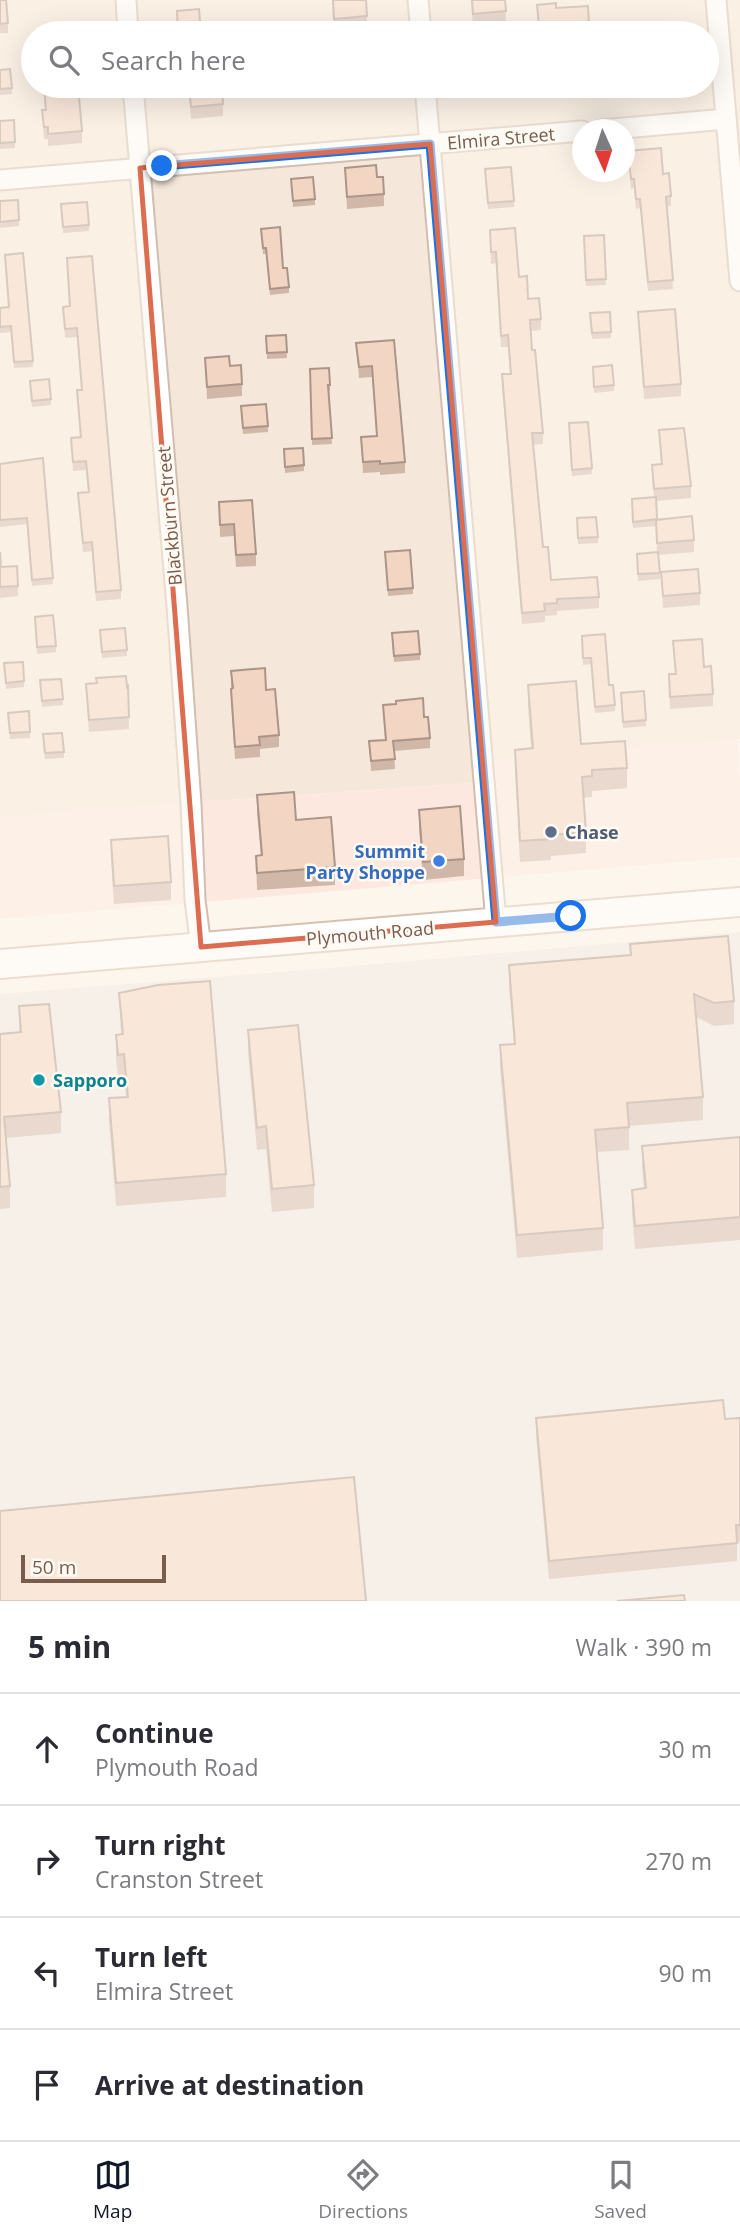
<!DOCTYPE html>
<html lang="en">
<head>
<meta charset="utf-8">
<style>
	:root { --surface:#fff; --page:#f2f2f3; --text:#2b2b33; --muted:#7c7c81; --line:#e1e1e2; --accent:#111827 }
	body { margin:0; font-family:"Open Sans",sans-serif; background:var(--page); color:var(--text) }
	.compass { position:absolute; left:572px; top:119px; width:63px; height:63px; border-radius:50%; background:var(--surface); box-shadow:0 7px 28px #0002; rotate:177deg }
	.scale { position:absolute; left:21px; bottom:18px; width:145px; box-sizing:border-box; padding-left:7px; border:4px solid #7a5c4d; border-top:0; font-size:19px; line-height:24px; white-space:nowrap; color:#7a5c4d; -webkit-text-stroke:5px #fffaf3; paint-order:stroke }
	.stop { position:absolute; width:21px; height:21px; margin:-16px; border:5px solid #1a73e8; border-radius:50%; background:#fff }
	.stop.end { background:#1a73e8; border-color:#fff; box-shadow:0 2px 7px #0008 }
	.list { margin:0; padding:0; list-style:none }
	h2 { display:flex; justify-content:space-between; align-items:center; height:91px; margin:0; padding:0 28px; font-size:30px }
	h2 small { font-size:23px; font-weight:400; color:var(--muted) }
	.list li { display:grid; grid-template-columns:46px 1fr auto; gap:21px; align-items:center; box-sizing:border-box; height:112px; padding:0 28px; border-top:2px solid var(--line) }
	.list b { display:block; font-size:26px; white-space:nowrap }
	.list p { margin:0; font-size:23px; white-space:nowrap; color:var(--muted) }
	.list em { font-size:23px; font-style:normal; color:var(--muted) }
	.icon { flex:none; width:38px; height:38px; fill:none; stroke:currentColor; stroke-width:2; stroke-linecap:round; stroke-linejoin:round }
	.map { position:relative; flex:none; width:740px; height:1601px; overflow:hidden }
	.search { position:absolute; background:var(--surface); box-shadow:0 7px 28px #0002; left:21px; right:21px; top:21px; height:77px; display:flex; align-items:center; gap:18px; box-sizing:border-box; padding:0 24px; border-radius:38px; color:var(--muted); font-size:26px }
	.sheet { height:539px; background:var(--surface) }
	nav { display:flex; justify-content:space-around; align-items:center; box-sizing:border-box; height:98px; border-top:2px solid var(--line); background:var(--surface); font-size:19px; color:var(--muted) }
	nav a { display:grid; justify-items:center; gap:4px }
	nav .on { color:var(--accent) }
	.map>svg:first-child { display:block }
	.residential { fill:#f5e8da; fill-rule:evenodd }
	.commercial { fill:#fde8e0 }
	.industrial { fill:#efe9e4 }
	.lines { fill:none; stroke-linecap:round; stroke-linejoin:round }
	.street-casing { stroke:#d1beb0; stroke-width:23 }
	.secondary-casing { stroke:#d6c0b0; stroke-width:32 }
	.street { stroke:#fff; stroke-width:19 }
	.secondary { stroke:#fff; stroke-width:28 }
	.wall { fill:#d1b7a8 }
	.building { fill:#f3d5c3; stroke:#aa9588; stroke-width:2 }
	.route { stroke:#1a73e8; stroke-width:9 }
	.marked { fill:none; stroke:#dc6d51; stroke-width:5; stroke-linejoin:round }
	.service-dot { fill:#5c6f8a; stroke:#fffaf3; stroke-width:2.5 }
	.shop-dot { fill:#3f7fe0; stroke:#fffaf3; stroke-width:2.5 }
	.culture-dot { fill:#0f9aa8; stroke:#fffaf3; stroke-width:2.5 }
	.labels { text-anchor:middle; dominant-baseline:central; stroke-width:5; stroke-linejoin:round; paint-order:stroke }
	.street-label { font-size:18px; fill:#7a5c4d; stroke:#fffaf3 }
	.service-label { font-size:18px; font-weight:bold; fill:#4e5e75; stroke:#fffaf3; text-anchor:start }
	.shop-label { font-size:18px; font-weight:bold; fill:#366cbe; stroke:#fffaf3; text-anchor:end }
	.culture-label { font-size:18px; font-weight:bold; fill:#0d838f; stroke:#fffaf3; text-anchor:start }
</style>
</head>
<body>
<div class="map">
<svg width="740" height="1601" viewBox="0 0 740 1601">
	<rect width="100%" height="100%" fill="#fdf6ec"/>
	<path class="residential" d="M0 0H740V739L484 760 485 782 0 816ZM33 33H707V86H33ZM582 130H624V172H582Z"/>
	<polygon class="commercial" points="737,739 740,781 740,857 0,919 0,816 484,782 483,760"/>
	<polygon class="industrial" points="740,932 740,1601 0,1601 0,994 342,967"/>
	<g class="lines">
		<g class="street-casing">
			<g id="street">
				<polyline points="126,0 128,33"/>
				<polyline points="418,0 421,33"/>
				<polyline points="716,0 740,281"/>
				<polyline points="133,86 177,606 191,804 195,900 201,947"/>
				<polyline points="425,86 496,922"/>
				<polyline points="601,130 726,119"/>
				<polyline points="0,180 582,131"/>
			</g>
		</g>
		<g class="secondary-casing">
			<polyline id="secondary" points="0,964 740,902"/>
		</g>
		<use href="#street" class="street"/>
		<use href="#secondary" class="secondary"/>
	</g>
	<g class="wall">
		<polygon points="0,0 8,23 8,33 0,33"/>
		<polygon points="332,0 367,16 367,28 334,31"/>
		<polygon points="471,0 505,0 506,23 473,26"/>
		<polygon points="556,8 589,26 589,32 571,33 571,28 539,31 537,11"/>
		<polygon points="0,70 12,88 12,94 0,95"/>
		<polygon points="43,86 78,86 82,131 82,143 48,146 48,139 44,139 42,110 45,110"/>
		<polygon points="189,86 223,104 223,116 191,119"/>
		<polygon points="542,86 576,86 542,88"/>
		<polygon points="14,120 15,148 0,149 0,121"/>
		<polygon points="628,151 663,174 671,196 671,206 667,206 673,289 648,291 640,208 636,209 634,188 631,189"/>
		<polygon points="345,168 377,177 384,194 384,206 347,209"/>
		<polygon points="485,175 514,201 514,207 488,209"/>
		<polygon points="291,179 315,199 315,205 293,207"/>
		<polygon points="0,201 19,220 19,226 0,228"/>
		<polygon points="61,210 89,225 89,231 63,233"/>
		<polygon points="261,229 283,268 289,287 289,293 270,295 266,254 263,254"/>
		<polygon points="490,230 519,277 528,299 541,319 541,330 530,331 532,350 543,433 543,444 533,445 543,547 551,580 599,597 599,608 557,611 557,615 545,616 545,622 522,624 502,386 502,374 510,374 508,347 501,347 496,263 491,264"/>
		<polygon points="604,235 606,285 586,286 584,236"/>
		<polygon points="5,255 33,361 33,367 14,368 11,332 0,333 0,308 9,307"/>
		<polygon points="67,258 121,590 121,599 96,601 92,551 83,552 78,493 88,492 86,470 73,471 71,438 80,437 77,390 82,390 77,337 65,338 63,307 69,306"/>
		<polygon points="610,312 611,338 592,339 590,319"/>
		<polygon points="638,312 681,384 681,396 644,399"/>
		<polygon points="286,335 287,358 267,359 266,342"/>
		<polygon points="394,340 405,462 405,473 380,475 380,472 363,473 361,437 377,436 372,377 359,378 356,343"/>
		<polygon points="205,358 230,366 242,384 242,396 207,399"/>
		<polygon points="310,369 330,385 330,391 328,391 332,444 312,445"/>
		<polygon points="593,373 614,385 614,391 594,393"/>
		<polygon points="30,381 51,399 51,405 32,407"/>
		<polygon points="241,412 268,426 268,432 243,434"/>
		<polygon points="569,429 592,468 592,474 572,476"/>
		<polygon points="659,430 691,486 691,498 656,501 657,519 694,540 694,552 658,555 660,579 638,581 637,560 657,552 656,526 633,528 632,505 654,497 652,465 661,464"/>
		<polygon points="284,449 304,465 304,471 285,473"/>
		<polygon points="43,458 53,584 32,586 27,524 0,527 0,464"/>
		<polygon points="219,502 256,554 256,566 236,567 234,536 220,537"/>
		<polygon points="577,518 598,537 598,543 578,544"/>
		<polygon points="0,552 1,567 18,586 18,596 0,598"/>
		<polygon points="385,558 413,588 413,594 388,596"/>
		<polygon points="661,572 700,593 700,605 663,608"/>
		<polygon points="35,623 56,646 56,652 37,654"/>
		<polygon points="100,636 127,650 127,656 102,658"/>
		<polygon points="392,639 420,654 420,660 394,662"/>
		<polygon points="673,641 713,694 713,706 670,709 669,674 675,674"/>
		<polygon points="582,642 609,685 615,705 615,711 595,713 591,664 583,665"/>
		<polygon points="4,663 24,681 24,687 6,689"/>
		<polygon points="231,671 266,690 279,735 279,747 260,749 260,757 235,759 231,701"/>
		<polygon points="40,680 63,699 63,705 42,707"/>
		<polygon points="86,684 128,686 129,729 89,732"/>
		<polygon points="528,685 581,744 627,768 627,788 592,791 592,797 583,798 586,832 586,853 551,856 551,860 520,862 515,771 515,750 531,748 528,706"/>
		<polygon points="644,691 646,726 623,728 621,699"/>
		<polygon points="383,705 424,717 430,738 430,748 394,751 395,769 371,771 369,741 385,740"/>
		<polygon points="8,713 30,732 30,738 10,739"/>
		<polygon points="43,740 64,752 64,758 45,759"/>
		<polygon points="257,795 296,820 335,867 335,885 257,890 256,856 261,856 257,813"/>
		<polygon points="419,810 464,859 464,876 423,880 419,828"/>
		<polygon points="111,840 171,882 171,900 114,904 111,858"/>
		<polygon points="630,944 734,1001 734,1024 714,1026 696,1017 703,1097 703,1120 629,1126 629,1150 597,1152 603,1228 603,1250 517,1258 500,1068 500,1045 514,1044 509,987 509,965 630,955"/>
		<polygon points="119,993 226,1174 226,1197 116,1206 109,1121 109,1098 126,1097 124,1077 118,1077 116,1058 116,1035 121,1034"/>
		<polygon points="19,1006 61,1112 61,1133 6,1138 10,1186 10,1208 0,1209 0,1034 19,1032"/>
		<polygon points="248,1030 314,1185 314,1208 272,1212 266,1149 257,1150 248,1053"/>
		<polygon points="740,1137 740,1240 635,1249 632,1212 632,1190 644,1189 642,1168 642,1146"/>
		<polygon points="536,1418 725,1419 740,1418 740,1542 737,1543 737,1561 549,1579 536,1436"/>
	</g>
	<g class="building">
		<polygon points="0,0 6,0 8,23 0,24"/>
		<polygon points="333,0 366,0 367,16 334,19"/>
		<polygon points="472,0 505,0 506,11 473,14"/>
		<polygon points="556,3 556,8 588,6 589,26 571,27 571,22 539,25 537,5"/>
		<polygon points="199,9 201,33 178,33 177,11"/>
		<polygon points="269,23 270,33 251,33 250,24"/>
		<polygon points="72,28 73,33 39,33 39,31"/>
		<polygon points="10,69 12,88 0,89 0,70"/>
		<polygon points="44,86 78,86 82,131 48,134 48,127 44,127 42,110 46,110"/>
		<polygon points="189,86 222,86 223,104 191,107"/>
		<polygon points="14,120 15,142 0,143 0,121"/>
		<polygon points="661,148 663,174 669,173 671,196 666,197 673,280 648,282 640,199 636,199 634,179 631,179 628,151"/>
		<polygon points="376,165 377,177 383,177 384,194 347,197 345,168"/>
		<polygon points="511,167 514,201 488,203 485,169"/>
		<polygon points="313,177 315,199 293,201 291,179"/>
		<polygon points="18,200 19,220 0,222 0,201"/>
		<polygon points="87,202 89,225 63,227 61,204"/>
		<polygon points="280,227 283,268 287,268 289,287 270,289 266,248 263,248 261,229"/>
		<polygon points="515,228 519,277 527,276 528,299 539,298 541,319 530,320 532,350 535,350 543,433 532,433 543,547 548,547 551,580 597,577 599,597 557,599 557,603 544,604 545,611 522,613 502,374 511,374 508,335 501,336 496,252 491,252 490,230"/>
		<polygon points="604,235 606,279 586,280 584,236"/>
		<polygon points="23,253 33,361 14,362 11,326 0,327 0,308 9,307 5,255"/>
		<polygon points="92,256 121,590 96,592 92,542 83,543 78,493 89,492 86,461 73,462 71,438 81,437 77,390 82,390 77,328 65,329 63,307 70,306 67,258"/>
		<polygon points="675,309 681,384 644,387 638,312"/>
		<polygon points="610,312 611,332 592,333 590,313"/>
		<polygon points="286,335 287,352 267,353 266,336"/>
		<polygon points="394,340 405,462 380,464 380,461 363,462 361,437 377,436 372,366 359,367 356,343"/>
		<polygon points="229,356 230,366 241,365 242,384 207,387 205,358"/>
		<polygon points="612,365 614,385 594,387 593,367"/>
		<polygon points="329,368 330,385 328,385 332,438 312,439 310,369"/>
		<polygon points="49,379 51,399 32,401 30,381"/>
		<polygon points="266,404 268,426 243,428 241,406"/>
		<polygon points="588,422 592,468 572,470 569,423"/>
		<polygon points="684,428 691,486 654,489 652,465 662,464 659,430"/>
		<polygon points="303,448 304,465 285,467 284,449"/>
		<polygon points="43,458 53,578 32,580 27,518 0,520 0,464"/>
		<polygon points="656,497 657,519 633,522 632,499"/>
		<polygon points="252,500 256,554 236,555 234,524 220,525 219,502"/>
		<polygon points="692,516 694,540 657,543 656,520"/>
		<polygon points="596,517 598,537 578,538 577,518"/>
		<polygon points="410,550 413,588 388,590 385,552"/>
		<polygon points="0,552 1,567 17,566 18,586 0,587"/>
		<polygon points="658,552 660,573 638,574 637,554"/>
		<polygon points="698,569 700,593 663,596 661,572"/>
		<polygon points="53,615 56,646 37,647 35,617"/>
		<polygon points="125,628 127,650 102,652 100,630"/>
		<polygon points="418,631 420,654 394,656 392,633"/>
		<polygon points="605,634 609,685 613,685 615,705 595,707 591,658 583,658 582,636"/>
		<polygon points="702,639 704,667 711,666 713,694 670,697 669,674 676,674 673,641"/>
		<polygon points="23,662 24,681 6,683 4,663"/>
		<polygon points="265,668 266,690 275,689 279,735 259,737 260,745 235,747 231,689 233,688 231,671"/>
		<polygon points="126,676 127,687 128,686 129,717 89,720 86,684 97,683 96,678"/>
		<polygon points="61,679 63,699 42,701 40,680"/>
		<polygon points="576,681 581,744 625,741 627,768 592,770 592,776 582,777 586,832 550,835 551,839 520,841 515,750 533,748 528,685"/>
		<polygon points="644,691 646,720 623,722 621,693"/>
		<polygon points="423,698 424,717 428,717 430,738 393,741 395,759 371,761 369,741 386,740 383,705 396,704 396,701"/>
		<polygon points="29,711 30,732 10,733 8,713"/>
		<polygon points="62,733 64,752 45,753 43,734"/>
		<polygon points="294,792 296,820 331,817 335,867 257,873 256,856 262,855 257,795"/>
		<polygon points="460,806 464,859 423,862 419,810"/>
		<polygon points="168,836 171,882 114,886 111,840"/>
		<polygon points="728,936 734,1001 714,1003 694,994 703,1097 627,1103 629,1127 595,1130 603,1228 517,1235 500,1045 515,1044 509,965 631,955 630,944"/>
		<polygon points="210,981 226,1174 116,1183 109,1098 128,1097 124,1054 118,1055 116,1035 123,1034 119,993 158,985"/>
		<polygon points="49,1004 61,1112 4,1117 10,1186 0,1187 0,1034 21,1032 19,1006"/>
		<polygon points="298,1025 314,1185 272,1189 266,1126 257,1128 248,1030"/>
		<polygon points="740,1137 740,1217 635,1226 632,1190 646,1188 642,1146"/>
		<polygon points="723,1400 725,1419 740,1418 740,1525 736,1525 737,1543 549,1561 536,1418"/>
		<polygon points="354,1477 366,1601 0,1601 0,1511"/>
		<polygon points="684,1595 685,1601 617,1601"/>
	</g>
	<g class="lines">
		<polyline class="route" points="162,166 430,144 496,922 571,916"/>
	</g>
	<path d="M0 0H740V1601H0ZM430 144 496 922 201 947 140 168Z" fill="#fdf6ec" fill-opacity=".55" fill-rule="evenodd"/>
	<path class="marked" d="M430 144 496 922 201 947 140 168Z"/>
	<circle class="service-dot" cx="551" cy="832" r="7"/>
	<circle class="shop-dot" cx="439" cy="861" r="7"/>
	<circle class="culture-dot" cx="39" cy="1080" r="7"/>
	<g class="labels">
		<g class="street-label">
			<text transform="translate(501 138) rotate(-5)">Elmira Street</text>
			<text transform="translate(169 516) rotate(-95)">Blackburn Street</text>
			<text transform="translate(370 933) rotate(-5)">Plymouth Road</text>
		</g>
		<g class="service-label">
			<text x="565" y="832">Chase</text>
		</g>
		<g class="shop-label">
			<text x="425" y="851">Summit<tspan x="425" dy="21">Party Shoppe</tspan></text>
		</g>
		<g class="culture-label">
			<text x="53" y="1080">Sapporo</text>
		</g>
	</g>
</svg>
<svg class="compass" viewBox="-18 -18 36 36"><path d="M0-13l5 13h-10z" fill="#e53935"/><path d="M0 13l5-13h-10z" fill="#7c7c81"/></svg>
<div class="scale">50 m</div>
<div class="stop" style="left:571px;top:916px"></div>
<div class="stop end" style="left:162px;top:166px"></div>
<div class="search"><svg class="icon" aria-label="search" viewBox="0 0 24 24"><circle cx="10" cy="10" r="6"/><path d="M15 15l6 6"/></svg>Search here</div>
</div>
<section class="sheet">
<h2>5 min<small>Walk · 390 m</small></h2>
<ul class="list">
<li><svg class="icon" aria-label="ahead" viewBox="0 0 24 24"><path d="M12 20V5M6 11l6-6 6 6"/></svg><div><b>Continue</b><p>Plymouth Road</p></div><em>30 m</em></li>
<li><svg class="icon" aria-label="right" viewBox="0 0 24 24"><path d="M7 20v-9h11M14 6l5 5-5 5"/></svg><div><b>Turn right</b><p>Cranston Street</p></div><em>270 m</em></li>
<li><svg class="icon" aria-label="left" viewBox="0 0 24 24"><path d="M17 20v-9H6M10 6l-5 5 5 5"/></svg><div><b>Turn left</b><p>Elmira Street</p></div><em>90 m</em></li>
<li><svg class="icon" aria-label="arrive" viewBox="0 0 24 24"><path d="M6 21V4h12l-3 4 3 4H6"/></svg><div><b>Arrive at destination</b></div></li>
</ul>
</section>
<nav>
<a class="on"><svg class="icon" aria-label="map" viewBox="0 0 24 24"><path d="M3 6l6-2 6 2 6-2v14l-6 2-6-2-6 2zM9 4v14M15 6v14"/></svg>Map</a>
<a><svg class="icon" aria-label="directions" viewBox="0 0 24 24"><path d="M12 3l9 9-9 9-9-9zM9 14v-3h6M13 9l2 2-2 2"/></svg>Directions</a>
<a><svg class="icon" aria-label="saved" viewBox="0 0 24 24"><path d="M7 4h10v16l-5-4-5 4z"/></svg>Saved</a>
</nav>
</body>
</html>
